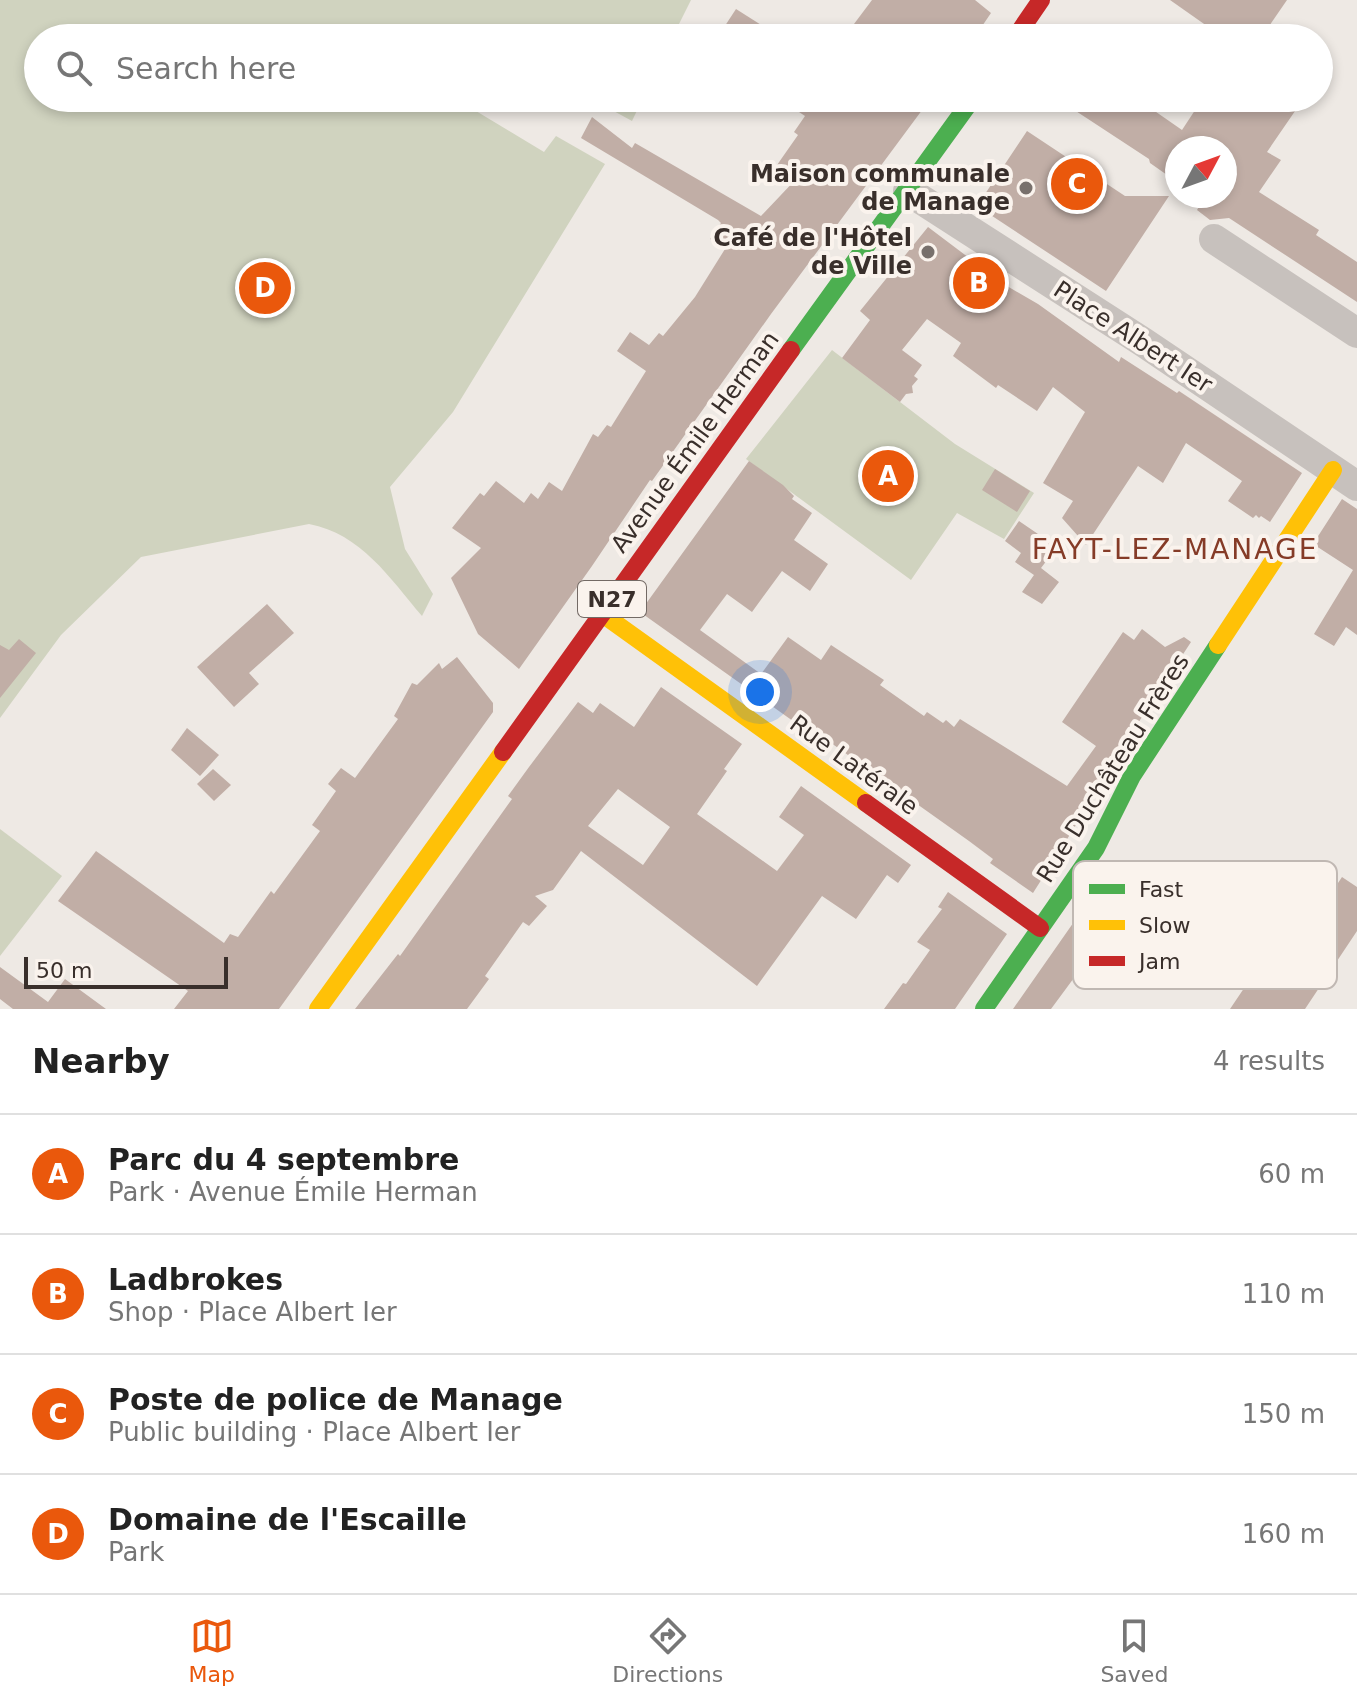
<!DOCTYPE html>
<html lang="en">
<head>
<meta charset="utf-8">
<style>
	:root { --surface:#fff; --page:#f2f2f2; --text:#222; --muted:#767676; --line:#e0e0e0; --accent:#ea580c }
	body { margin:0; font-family:"DejaVu Sans",sans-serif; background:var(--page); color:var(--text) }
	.compass { position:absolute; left:1165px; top:136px; width:72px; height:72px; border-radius:50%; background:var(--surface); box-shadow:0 4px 12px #0003; rotate:49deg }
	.scale { position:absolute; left:24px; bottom:20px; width:204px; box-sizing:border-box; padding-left:8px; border:4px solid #392f2b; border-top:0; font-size:22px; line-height:28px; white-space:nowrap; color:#392f2b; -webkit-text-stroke:6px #faf3ed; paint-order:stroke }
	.you { position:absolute; left:760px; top:692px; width:28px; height:28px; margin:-20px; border:6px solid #fff; border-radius:50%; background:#1a73e8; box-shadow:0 0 0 12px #1a73e833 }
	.badge { display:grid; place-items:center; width:52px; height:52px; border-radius:50%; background:var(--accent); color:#fff; font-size:26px; font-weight:700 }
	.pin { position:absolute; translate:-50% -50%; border:4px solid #fff; box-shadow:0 2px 8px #0006 }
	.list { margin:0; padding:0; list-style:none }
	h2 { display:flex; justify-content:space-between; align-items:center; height:104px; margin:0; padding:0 32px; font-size:34px }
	h2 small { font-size:26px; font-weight:400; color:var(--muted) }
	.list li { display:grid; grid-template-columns:52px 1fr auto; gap:24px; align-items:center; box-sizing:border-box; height:120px; padding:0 32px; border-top:2px solid var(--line) }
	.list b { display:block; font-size:30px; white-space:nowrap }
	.list p { margin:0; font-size:26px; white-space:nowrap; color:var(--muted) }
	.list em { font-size:26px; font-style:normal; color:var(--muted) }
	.icon { flex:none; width:44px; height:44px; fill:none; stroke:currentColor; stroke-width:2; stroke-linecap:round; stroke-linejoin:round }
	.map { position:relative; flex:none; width:1357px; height:1009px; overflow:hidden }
	.search { position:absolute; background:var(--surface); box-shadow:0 4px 12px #0003; left:24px; right:24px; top:24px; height:88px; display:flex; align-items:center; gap:20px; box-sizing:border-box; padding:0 28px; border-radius:44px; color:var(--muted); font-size:30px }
	.sheet { height:584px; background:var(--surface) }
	nav { display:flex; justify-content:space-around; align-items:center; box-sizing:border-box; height:112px; border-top:2px solid var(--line); background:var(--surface); font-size:22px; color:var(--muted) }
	nav a { display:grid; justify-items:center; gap:4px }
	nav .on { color:var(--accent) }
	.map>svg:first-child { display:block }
	.green { fill:#d0d3bf }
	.building { fill:#c1aea6; fill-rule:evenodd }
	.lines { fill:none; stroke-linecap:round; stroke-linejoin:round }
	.street { stroke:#c7c1bd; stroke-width:30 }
	.fast { stroke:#4caf50; stroke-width:18 }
	.slow { stroke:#ffc107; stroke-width:18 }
	.jam { stroke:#c62828; stroke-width:18 }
	.poi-dot { fill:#78706c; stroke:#faf3ed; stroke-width:3 }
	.labels { text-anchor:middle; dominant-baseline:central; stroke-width:8; stroke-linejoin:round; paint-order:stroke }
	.shield { fill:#faf3ed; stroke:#736a65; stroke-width:2 }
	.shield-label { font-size:22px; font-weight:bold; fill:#392f2b }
	.poi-label { font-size:24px; font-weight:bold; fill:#392f2b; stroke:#faf3ed; text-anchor:end }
	.street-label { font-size:24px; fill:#392f2b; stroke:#faf3ed }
	.quarter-label { font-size:28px; letter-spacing:2px; fill:#853b27; stroke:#faf3ed }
	.key { fill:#faf3ed; stroke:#c0b8b3; stroke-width:2 }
	.key-label { font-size:22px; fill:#392f2b }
</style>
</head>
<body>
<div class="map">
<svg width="1357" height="1009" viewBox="0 0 1357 1009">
	<rect width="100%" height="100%" fill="#eee9e4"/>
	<g class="green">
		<path d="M0 0H691L672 38H38V98H468L466 105 544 152 556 136 605 164 453 412 390 487 405 549 433 594 422 616C389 577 361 534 309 524L141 557 61 635 0 718Z"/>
		<polygon points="590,98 643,98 632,121"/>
		<polygon points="832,350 955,444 1034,493 1004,539 957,513 911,580 746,459"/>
		<polygon points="0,829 62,876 0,956"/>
	</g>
	<g class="building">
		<polygon points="872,0 975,0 991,13 974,38 933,38 925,31 919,38 866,38 851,28"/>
		<polygon points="1170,0 1287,0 1261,38 1224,38"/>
		<polygon points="736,9 782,38 717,38"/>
		<polygon points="809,98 931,98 771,314 652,481 650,480 592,566 519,669 478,634 451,578 481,548 452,528 480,493 484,496 496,481 524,503 531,493 538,499 549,482 562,491 593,434 598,437 607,425 611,427 646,371 617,351 630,332 649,345 659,333 663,336 695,297 725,249 710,239 721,223 718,220 581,138 592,117 632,148 635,143 761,216 798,177 777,165 798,135 794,132 805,116 799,112"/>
		<polygon points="1056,98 1136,98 1182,130 1203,98 1304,98 1267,152 1281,160 1259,192 1319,230 1316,235 1357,262 1357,302 1229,218 1210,220 1197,210 1205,196 1225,196 1225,148 1177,148 1177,182 1150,163 1149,159"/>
		<polygon points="1027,131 1125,196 1169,196 1106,291 977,206"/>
		<polygon points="928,227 997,279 1005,289 1007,286 1038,304 1119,362 1121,357 1177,393 1179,391 1302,473 1270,522 1261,516 1259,518 1256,515 1253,518 1228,501 1242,481 1186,443 1163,483 1138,466 1086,545 1062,518 1073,501 1043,483 1085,412 1053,387 1037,411 998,385 996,388 953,356 961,343 927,319 902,350 922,365 914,376 918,379 912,386 913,393 906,394 900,402 842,358 870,320 860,311"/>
		<polygon points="749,461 783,485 794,496 792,499 812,513 794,540 828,564 810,591 782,571 752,612 727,594 700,630 761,674 788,637 821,660 831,645 884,680 880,685 924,716 927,712 943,723 946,720 954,727 960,719 1067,786 1096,746 1062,722 1123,632 1134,640 1142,629 1165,647 1184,637 1191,642 1112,763 1084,819 1079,826 1076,825 1033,893 990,863 993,859 969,841 810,728 807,731 640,612"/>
		<polygon points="995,469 1030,491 1017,512 982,490"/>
		<polygon points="1342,499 1357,509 1357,635 1346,627 1334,646 1314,634 1353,570 1313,544"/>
		<polygon points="1019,521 1057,547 1041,568 1059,582 1042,604 1022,592 1034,575 1015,562 1021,553 1005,541"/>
		<polygon points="267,604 294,633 249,673 259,684 234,707 197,667"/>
		<polygon points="19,639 36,653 0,698 0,645 9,650"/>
		<polygon points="457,657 493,703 493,712 279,1009 174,1009 188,991 58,901 96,851 224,943 230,934 238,937 271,891 274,894 320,831 312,825 336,791 328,784 341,768 355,778 398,719 394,716 412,683 417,685 439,663 442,669"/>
		<path d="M661 687 742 744 724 769 727 771 697 814 777 871 804 835 779 817 801 786 911 865 898 883 887 875 856 919 822 896 757 986 581 851 553 890 535 896 547 906 529 926 523 922 485 976 489 979 467 1009H355L398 954 400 956 512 799 508 796 529 767 578 702 593 713 600 703 634 727ZM618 789 670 827 643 865 588 826Z"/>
		<polygon points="187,728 219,755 200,776 171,750"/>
		<polygon points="213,769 231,785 214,801 197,784"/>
		<polygon points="1113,866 1142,884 1137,891 1169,914 1146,949 1141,945 1119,976 1106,967 1099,978 1082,967 1051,1009 1013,1009"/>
		<polygon points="1342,877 1357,887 1357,931 1305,1009 1230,1009 1259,966 1190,918 1195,909 1284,947 1300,923 1308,928"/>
		<polygon points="948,892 1007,934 955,1009 884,1009 903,983 906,984 930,950 917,942 942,909 938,907"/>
		<polygon points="0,967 48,1002 65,979 106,1009 13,1009 0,999"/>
	</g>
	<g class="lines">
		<g class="street">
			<polyline points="908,191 1143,342 1357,486"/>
			<polyline points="1214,239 1357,333"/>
		</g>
		<g class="fast">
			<polyline points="791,350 973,98"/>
			<polyline points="984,1009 1096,848 1132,776 1218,645"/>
		</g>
		<g class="slow">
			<polyline points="601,613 866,803"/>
			<polyline points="1218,645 1333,470"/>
			<polyline points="318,1009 503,752"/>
		</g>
		<g class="jam">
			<polyline points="1015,38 1041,0"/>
			<polyline points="503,752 791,350"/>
			<polyline points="866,803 1040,928"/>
		</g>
	</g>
	<g class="poi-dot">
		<circle cx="1026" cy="188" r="8"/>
		<circle cx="928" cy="252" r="8"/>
	</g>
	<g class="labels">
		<rect class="shield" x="578" y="581" width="68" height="36" rx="6"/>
		<g class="shield-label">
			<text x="612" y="599">N27</text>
		</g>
		<g class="poi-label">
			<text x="1010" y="174">Maison communale<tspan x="1010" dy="28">de Manage</tspan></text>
			<text x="912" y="238">Café de l'Hôtel<tspan x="912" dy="28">de Ville</tspan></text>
		</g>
		<g class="street-label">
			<text transform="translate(1133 337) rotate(33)">Place Albert Ier</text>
			<text transform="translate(695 442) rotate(-54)">Avenue Émile Herman</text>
			<text transform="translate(854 765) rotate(36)">Rue Latérale</text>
			<text transform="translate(1113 768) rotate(-58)">Rue Duchâteau Frères</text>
		</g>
		<g class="quarter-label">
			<text x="1175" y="549">FAYT-LEZ-MANAGE</text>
		</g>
	</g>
	<rect x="1073" y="861" width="264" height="128" rx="12" class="key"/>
	<rect x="1089" y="884" width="36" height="10" fill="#4caf50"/>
	<rect x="1089" y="920" width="36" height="10" fill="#ffc107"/>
	<rect x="1089" y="956" width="36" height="10" fill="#c62828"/>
	<g class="key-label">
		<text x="1139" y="897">Fast</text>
		<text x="1139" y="933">Slow</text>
		<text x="1139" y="969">Jam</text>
	</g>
</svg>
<svg class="compass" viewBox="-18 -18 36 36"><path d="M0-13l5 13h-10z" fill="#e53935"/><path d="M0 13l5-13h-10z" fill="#767676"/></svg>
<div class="scale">50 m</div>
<div class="you"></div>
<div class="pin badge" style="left:888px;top:476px">A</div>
<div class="pin badge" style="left:979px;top:283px">B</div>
<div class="pin badge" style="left:1077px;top:184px">C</div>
<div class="pin badge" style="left:265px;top:288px">D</div>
<div class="search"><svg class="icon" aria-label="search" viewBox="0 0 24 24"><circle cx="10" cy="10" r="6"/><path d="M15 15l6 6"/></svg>Search here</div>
</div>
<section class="sheet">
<h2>Nearby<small>4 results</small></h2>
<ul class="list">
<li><span class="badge">A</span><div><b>Parc du 4 septembre</b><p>Park · Avenue Émile Herman</p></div><em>60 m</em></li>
<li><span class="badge">B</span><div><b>Ladbrokes</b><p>Shop · Place Albert Ier</p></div><em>110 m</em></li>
<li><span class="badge">C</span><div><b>Poste de police de Manage</b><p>Public building · Place Albert Ier</p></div><em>150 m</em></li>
<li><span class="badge">D</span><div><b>Domaine de l'Escaille</b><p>Park</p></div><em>160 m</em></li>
</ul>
</section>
<nav>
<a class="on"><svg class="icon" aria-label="map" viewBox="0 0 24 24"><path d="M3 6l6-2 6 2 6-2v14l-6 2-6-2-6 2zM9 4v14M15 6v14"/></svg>Map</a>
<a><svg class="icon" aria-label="directions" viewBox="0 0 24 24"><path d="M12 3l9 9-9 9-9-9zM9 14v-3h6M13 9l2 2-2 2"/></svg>Directions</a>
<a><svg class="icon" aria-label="saved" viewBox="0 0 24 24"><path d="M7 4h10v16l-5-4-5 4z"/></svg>Saved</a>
</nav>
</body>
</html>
